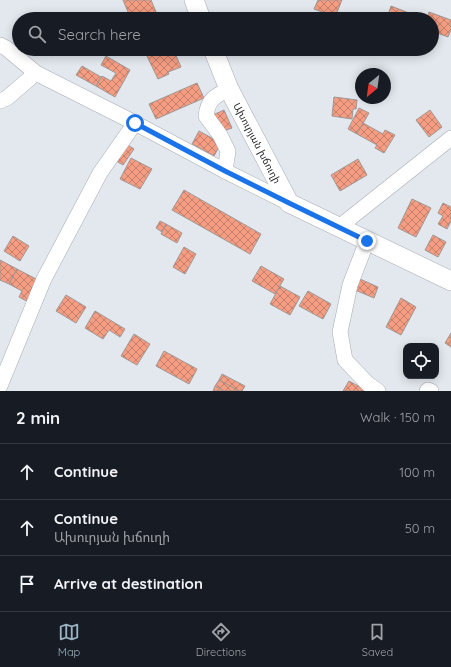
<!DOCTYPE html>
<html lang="en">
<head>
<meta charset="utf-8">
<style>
	:root { --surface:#171b24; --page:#242831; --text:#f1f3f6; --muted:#9ea1a6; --line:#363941; --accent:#9cb5c3 }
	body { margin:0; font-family:Quicksand,"Noto Sans Armenian",sans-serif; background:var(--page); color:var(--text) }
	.controls { position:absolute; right:12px; bottom:12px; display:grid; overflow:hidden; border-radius:8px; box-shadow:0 2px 10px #0003 }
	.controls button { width:36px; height:36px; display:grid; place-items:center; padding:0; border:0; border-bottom:1px solid var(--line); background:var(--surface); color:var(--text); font:20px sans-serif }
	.compass { position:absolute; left:355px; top:68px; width:36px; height:36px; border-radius:50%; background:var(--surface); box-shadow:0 2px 10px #0003; rotate:209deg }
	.stop { position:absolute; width:12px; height:12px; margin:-9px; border:3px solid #1a73e8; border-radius:50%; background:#fff }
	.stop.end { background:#1a73e8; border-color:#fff; box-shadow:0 1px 4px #0008 }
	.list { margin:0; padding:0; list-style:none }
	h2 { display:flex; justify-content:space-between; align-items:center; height:52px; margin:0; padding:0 16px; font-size:17px }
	h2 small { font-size:13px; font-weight:400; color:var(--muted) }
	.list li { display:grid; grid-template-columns:26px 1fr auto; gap:12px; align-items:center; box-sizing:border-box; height:56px; padding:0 16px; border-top:1px solid var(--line) }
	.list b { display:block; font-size:15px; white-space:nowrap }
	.list p { margin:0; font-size:13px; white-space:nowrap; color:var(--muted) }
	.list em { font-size:13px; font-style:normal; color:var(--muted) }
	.icon { flex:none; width:22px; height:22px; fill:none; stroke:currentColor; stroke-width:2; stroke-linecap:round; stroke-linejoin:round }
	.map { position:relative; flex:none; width:451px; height:391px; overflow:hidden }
	.search { position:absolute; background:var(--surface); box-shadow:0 2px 10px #0003; left:12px; right:12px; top:12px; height:44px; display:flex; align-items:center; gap:10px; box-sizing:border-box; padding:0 14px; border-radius:22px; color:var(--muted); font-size:15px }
	.sheet { height:220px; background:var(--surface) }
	nav { display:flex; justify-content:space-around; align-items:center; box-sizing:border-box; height:56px; border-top:1px solid var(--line); background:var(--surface); font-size:11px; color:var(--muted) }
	nav a { display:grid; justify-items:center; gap:2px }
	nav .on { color:var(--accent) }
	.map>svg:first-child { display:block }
	.building { fill:url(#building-cross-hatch); stroke:#9f9794 }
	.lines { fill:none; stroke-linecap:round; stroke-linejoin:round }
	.minor-casing { stroke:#a8acb3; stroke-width:16 }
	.major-casing { stroke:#a8acb3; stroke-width:20 }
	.minor { stroke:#fff; stroke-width:15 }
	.major { stroke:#fff; stroke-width:19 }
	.route { stroke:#1a73e8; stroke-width:5 }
	.labels { text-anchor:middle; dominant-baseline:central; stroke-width:3; stroke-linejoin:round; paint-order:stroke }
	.street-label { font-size:10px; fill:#252629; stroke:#f1f5fd }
</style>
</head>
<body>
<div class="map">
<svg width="451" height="391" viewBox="0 0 451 391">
	<defs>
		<pattern id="building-cross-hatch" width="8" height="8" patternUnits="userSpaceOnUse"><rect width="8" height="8" fill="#f49d83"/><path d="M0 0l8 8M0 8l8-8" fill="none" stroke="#c5806b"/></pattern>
	</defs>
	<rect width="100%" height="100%" fill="#e3e8ef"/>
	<g class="building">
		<polygon points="123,0 151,0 159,19 131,19"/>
		<polygon points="318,0 342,0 335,17 314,9"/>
		<polygon points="391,6 409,13 407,19 399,19 388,15"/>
		<polygon points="429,12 451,20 451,30 448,37 432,31 432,19 427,19"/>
		<polygon points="409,13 427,19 407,19"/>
		<polygon points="40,49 56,49 52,56"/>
		<polygon points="148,49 173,49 181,67 168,72 169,74 158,79 147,56 151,54"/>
		<polygon points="106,56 130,70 115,97 96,86 102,76 111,81 116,73 101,65"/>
		<polygon points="82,66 101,77 96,86 76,75"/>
		<polygon points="197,83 204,98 156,119 149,104"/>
		<polygon points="334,97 357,100 356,109 353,109 352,119 332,116"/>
		<polygon points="359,108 369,113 357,134 348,129"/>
		<polygon points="224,110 232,128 221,132 213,115"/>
		<polygon points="430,110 442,127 429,137 416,120"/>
		<polygon points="363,123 383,134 385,130 395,135 384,153 375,148 377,145 357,134"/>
		<polygon points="199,131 221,143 214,156 192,144"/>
		<polygon points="123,142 134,149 123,165 113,159"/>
		<polygon points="131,158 152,169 140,189 120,179"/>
		<polygon points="358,159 367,175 340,191 331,175"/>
		<polygon points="184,190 261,234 250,254 172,210"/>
		<polygon points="412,199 431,208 416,237 398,228"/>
		<polygon points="443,203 451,207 451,221 447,229 438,224 443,216 438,213"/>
		<polygon points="160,221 166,224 162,232 156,228"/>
		<polygon points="166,224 182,233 177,243 161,234"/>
		<polygon points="433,235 446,242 438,257 425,250"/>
		<polygon points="13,236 29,246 20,261 4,251"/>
		<polygon points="184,247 196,254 185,274 173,267"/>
		<polygon points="0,260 17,269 9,284 0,280"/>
		<polygon points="261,266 284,279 275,294 252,281"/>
		<polygon points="17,269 40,281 30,303 19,297 22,291 9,284"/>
		<polygon points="360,279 378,287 374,298 355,290"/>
		<polygon points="280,286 300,297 290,315 270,304"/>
		<polygon points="308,291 331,304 323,319 299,306"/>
		<polygon points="66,295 86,307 76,323 56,311"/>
		<polygon points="401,298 416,307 401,335 386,327"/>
		<polygon points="95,311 125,329 120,337 109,330 103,339 85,328"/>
		<polygon points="451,333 451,347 445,343"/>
		<polygon points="134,334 150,344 137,365 121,356"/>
		<polygon points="164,351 197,369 189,384 156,366"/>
		<polygon points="222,374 245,386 242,391 239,391 219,380"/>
		<polygon points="219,380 239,391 224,391 215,386"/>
		<polygon points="349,381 367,391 343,391"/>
		<polygon points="215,386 224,391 213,391"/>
	</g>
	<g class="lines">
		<g class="minor-casing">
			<g id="minor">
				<polyline points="0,45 6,48 36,73 135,123 225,171 289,203"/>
				<polyline points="0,101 7,98 36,73"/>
				<path d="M225 171 228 151 220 135 206 116C208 99 215 96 229 89"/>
				<polyline points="339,227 451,138"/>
				<polyline points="367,241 350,285 340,332 345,360 368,384 378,391"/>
				<polyline points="0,386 44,279 100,173 135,123"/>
				<polyline points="427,391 428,390 431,391"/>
			</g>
		</g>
		<g class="major-casing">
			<g id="major">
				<polyline points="194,0 201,19"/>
				<path id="s1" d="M213 49 229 89 289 203 451 281"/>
			</g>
		</g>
		<use href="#minor" class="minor"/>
		<use href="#major" class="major"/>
	</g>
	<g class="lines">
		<polyline class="route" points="135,123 225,171 289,203 367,241"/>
	</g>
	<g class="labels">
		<g class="street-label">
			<text stroke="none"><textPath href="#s1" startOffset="104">Ախուրյան խճուղի</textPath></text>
		</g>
	</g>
</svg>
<div class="controls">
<button><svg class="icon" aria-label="locate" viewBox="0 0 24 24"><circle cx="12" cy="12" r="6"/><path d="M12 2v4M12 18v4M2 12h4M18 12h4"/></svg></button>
</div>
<svg class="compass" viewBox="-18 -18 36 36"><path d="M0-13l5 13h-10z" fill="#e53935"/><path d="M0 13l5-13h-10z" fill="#9ea1a6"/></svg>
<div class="stop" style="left:135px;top:123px"></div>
<div class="stop end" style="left:367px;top:241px"></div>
<div class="search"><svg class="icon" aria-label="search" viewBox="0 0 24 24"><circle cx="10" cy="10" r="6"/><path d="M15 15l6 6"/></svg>Search here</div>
</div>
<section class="sheet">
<h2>2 min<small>Walk · 150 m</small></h2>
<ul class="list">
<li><svg class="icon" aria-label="ahead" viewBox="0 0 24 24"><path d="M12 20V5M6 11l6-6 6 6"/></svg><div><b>Continue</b></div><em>100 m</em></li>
<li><svg class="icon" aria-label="ahead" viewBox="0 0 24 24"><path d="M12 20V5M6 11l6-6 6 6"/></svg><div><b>Continue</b><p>Ախուրյան խճուղի</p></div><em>50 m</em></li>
<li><svg class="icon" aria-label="arrive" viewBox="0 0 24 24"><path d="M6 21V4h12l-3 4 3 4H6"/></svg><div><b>Arrive at destination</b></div></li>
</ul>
</section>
<nav>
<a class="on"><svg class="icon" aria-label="map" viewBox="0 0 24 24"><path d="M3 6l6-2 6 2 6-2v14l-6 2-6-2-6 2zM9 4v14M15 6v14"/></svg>Map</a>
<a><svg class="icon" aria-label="directions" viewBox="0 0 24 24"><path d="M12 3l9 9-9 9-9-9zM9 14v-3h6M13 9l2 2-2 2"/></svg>Directions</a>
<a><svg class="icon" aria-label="saved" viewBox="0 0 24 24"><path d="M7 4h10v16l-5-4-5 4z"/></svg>Saved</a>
</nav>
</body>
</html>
